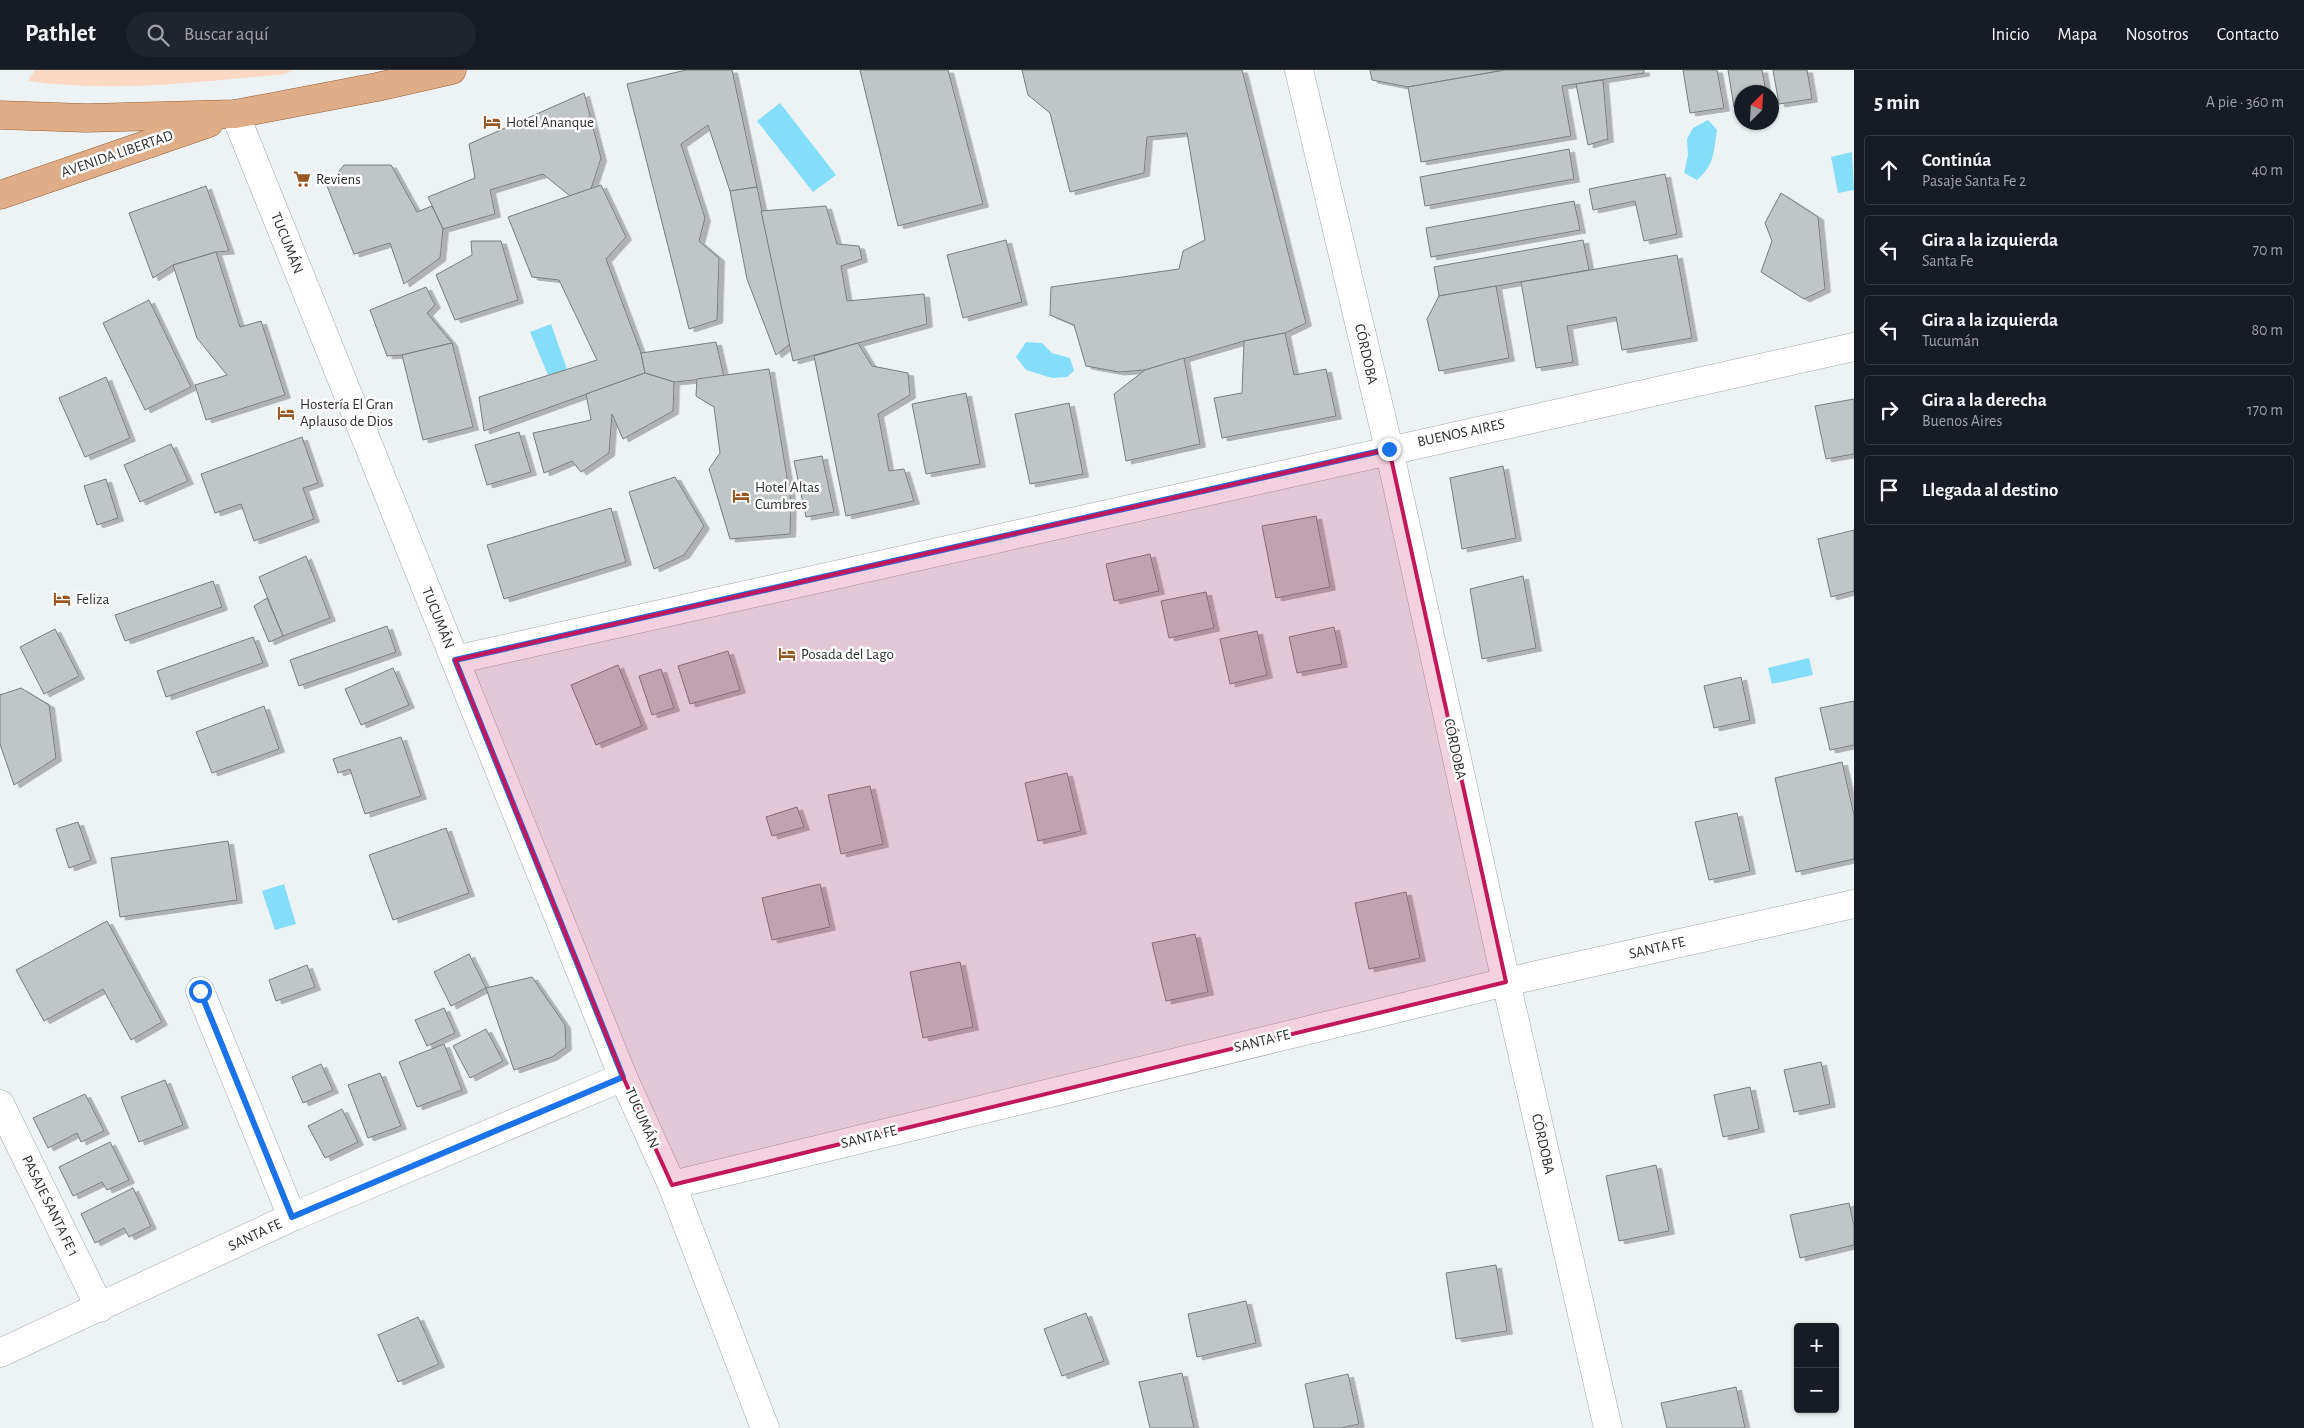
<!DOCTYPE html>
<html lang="es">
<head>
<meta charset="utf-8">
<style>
	:root { --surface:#171b24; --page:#20242c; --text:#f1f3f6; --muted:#9ea1a6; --line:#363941 }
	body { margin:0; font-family:"Alegreya Sans",sans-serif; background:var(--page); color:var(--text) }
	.controls { position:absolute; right:15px; bottom:15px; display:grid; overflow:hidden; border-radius:5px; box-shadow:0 1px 4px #0004 }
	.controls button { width:45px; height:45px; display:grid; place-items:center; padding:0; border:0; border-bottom:1px solid var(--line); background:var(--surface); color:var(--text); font:25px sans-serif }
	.compass { position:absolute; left:1734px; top:15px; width:45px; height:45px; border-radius:50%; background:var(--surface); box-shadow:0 1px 4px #0004; rotate:24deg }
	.stop { position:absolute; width:15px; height:15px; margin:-11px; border:4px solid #1a73e8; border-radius:50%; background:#fff }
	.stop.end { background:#1a73e8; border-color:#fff; box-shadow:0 1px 5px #0008 }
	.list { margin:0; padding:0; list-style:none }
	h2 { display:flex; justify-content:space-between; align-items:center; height:65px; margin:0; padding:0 20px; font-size:21px }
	h2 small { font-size:16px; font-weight:400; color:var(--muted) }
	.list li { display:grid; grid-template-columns:32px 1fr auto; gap:15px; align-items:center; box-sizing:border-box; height:70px; margin:0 10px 10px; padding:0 10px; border:1px solid var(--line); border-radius:5px }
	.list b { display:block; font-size:19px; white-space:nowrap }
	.list p { margin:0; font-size:16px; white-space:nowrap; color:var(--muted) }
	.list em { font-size:16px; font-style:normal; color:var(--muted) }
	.icon { flex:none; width:28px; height:28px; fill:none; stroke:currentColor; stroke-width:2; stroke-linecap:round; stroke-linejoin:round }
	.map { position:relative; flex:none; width:1854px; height:1358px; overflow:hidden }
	header { display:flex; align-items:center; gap:30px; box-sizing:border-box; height:70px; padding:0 25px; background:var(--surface); border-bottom:1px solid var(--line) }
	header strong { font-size:24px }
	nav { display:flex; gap:28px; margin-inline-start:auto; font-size:18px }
	.search { width:350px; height:45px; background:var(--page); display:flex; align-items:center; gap:12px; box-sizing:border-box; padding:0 18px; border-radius:28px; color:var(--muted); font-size:19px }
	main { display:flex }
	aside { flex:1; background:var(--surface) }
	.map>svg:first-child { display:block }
	.green { fill:#f9d9c4 }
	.water { fill:#84defa }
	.building { fill:#c0c5c7; stroke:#787d7f; filter:url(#shadow) }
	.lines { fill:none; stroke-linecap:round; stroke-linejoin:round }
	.minor-casing { stroke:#a1a7a8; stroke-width:29 }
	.primary-casing { stroke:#935d34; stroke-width:29 }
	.minor { stroke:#fff; stroke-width:28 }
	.primary { stroke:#dfad87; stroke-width:28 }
	.route { stroke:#1a73e8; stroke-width:6 }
	.marked { fill:#c2185b; fill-opacity:0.2; stroke:#c2185b; stroke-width:4; stroke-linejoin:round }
	.labels { text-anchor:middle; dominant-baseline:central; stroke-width:5; stroke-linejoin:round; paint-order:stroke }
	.poi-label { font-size:15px; fill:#2c2e2f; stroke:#fff; text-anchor:start }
	.street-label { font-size:15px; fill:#2c2e2f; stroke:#fff }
</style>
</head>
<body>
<header>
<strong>Pathlet</strong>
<div class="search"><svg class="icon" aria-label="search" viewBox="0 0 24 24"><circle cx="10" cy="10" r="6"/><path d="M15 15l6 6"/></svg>Buscar aquí</div>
<nav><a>Inicio</a><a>Mapa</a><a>Nosotros</a><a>Contacto</a></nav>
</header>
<main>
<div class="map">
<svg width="1854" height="1358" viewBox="0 0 1854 1358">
	<defs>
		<filter id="shadow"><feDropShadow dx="5.5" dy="3" stdDeviation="0" flood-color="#0004"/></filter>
	</defs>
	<rect width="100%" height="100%" fill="#edf3f5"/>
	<path class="green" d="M35 0H293L285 4C199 12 114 23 28 11Z"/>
	<g class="water">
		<polygon points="780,33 836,105 813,122 757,51"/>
		<path d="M1708 50 1717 60C1714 81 1714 96 1697 110L1684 103 1688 85 1687 69 1693 58Z"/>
		<polygon points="1852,82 1854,120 1838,123 1831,87"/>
		<polygon points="551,254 567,299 548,305 530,262"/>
		<polygon points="1026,272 1042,273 1052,283 1070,288 1074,301 1067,307 1052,308 1026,300 1016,287"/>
		<polygon points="1809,588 1813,605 1772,614 1768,598"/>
		<polygon points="284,814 296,854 275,860 262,821"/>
	</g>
	<g class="building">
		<polygon points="686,0 732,0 757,117 730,121 708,55 681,74 705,148 699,171 719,188 717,250 689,259 627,14"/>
		<polygon points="860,0 948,0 983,134 898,156"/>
		<polygon points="1022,0 1242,0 1306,253 1285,263 1244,271 1145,300 1119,302 1086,296 1074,255 1050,245 1051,217 1179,199 1183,181 1205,170 1187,63 1147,67 1144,103 1070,122 1050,43 1028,25"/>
		<polygon points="1370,0 1505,0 1408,17 1372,10"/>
		<polygon points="1505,0 1644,0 1644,3 1562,16 1571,66 1421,92 1408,17"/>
		<polygon points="1683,0 1717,0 1724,38 1690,43"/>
		<polygon points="1728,0 1762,0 1766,22 1742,22 1742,36 1734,37"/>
		<polygon points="1773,0 1807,0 1812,29 1779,34"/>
		<polygon points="1603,10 1608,69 1588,75 1576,14"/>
		<polygon points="584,23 601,88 591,119 570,126 543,104 490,120 495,144 443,159 428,127 475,108 469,74"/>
		<polygon points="1569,79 1574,109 1425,136 1420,107"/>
		<polygon points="344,95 391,95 417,142 432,136 443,159 440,188 404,214 390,173 354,184 327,116"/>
		<polygon points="1665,104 1677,164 1644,171 1635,131 1593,140 1589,119"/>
		<polygon points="601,115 626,167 606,189 641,283 645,303 484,361 479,327 597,290 559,210 532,207 508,147"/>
		<polygon points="206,116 229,181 216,182 173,195 153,208 129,143"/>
		<polygon points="757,117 790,274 776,285 747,209 730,121"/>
		<polygon points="1781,123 1818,147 1825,219 1804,229 1761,202 1772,171 1765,153"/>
		<polygon points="1574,131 1580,160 1431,187 1426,158"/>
		<polygon points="826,136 837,174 859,176 862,189 841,196 847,231 924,224 927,254 793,291 761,141"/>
		<polygon points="1006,170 1022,232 963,248 947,185"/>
		<polygon points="1583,170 1589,200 1439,226 1434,197"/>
		<polygon points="471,171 501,171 518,230 455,250 436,205 472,185"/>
		<polygon points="216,182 240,257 261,251 285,325 206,350 195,315 227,305 197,268 173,195"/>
		<polygon points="1677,185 1692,268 1622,280 1616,247 1567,256 1573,292 1536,298 1521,212"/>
		<polygon points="1496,216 1509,288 1439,301 1427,249 1439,226"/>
		<polygon points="426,217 435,235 427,243 452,273 402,285 387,286 370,240"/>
		<polygon points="149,230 191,317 145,340 103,253"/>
		<polygon points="1285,263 1294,305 1326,299 1336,346 1222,368 1214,328 1242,323 1244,271"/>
		<polygon points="716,272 724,307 674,312 645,303 641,283"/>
		<polygon points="452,273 473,357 423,370 402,285"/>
		<polygon points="858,273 872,296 908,303 910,325 878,344 889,401 904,399 914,431 846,446 814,286"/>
		<polygon points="1184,288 1200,374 1126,391 1114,324 1145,300"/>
		<polygon points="769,299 791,431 790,464 730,469 709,399 720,383 714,337 696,326 697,309"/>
		<polygon points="645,303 674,312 673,341 623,369 612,344 609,383 581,402 572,391 544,403 533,363 591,350 586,324"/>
		<polygon points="106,307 130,368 85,387 59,328"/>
		<polygon points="966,323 980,394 926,404 912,334"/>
		<polygon points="1854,329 1854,384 1826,389 1815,336"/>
		<polygon points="1069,333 1083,404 1030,414 1015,344"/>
		<polygon points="519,362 531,402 487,415 475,375"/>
		<polygon points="302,367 318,413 303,418 314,449 254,471 241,434 215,443 201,404"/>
		<polygon points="171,374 188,411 140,432 124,395"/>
		<polygon points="822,386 834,442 806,447 794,391"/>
		<polygon points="1503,396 1516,468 1462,479 1450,408"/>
		<polygon points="675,407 704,456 684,485 654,499 629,422"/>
		<polygon points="106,409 118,448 97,455 84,416"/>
		<polygon points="611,438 626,492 504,529 487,475"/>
		<polygon points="1316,446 1330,517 1276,528 1262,456"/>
		<polygon points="1854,460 1854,521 1831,527 1818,469"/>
		<polygon points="1150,484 1159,521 1114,531 1106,494"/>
		<polygon points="306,486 330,548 283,566 259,507"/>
		<polygon points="1523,506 1536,578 1482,589 1470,519"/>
		<polygon points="213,511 222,537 125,571 115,545"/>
		<polygon points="1206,522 1214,558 1169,568 1161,531"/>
		<polygon points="267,528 283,566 269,572 254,536"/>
		<polygon points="387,556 396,582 299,616 290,590"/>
		<polygon points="1334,557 1342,594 1297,603 1289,567"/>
		<polygon points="55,559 79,606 44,624 20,577"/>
		<polygon points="1257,561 1267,605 1230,614 1220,569"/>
		<polygon points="253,567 263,593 166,627 157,601"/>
		<polygon points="728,581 740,620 690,634 678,596"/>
		<polygon points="618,595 642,656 596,675 571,615"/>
		<polygon points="393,598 409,635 361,655 345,619"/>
		<polygon points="661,599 674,638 652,645 639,606"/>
		<polygon points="1741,607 1750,650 1714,658 1704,616"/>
		<polygon points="21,618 49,635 56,688 14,715 0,674 0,625"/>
		<polygon points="1854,631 1854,675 1830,680 1820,638"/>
		<polygon points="264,636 279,679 212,703 196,662"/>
		<polygon points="401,667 421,726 365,744 350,699 338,703 333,689"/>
		<polygon points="1842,692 1854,745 1854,789 1796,802 1775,708"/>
		<polygon points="1067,703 1081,761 1038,771 1025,713"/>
		<polygon points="870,716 883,774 841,784 828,725"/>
		<polygon points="797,737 804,757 772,766 766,747"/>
		<polygon points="1737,743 1750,801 1709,810 1695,752"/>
		<polygon points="78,752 91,790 69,798 56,759"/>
		<polygon points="446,758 469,823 393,850 369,785"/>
		<polygon points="228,771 237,830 120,847 111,788"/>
		<polygon points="820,814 830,857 772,870 762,828"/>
		<polygon points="1406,822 1420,888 1369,899 1355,833"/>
		<polygon points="107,851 162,952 131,970 103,919 44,951 16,900"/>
		<polygon points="1195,864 1208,922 1166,931 1152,873"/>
		<polygon points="469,884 486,918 451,936 434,902"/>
		<polygon points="960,892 973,957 923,968 910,902"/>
		<polygon points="307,895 315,917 276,931 269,910"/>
		<polygon points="532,907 565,955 566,977 552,987 514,1000 486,918"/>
		<polygon points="444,938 455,963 427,976 415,950"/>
		<polygon points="486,959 503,991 470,1008 453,976"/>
		<polygon points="444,974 462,1020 417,1037 399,992"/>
		<polygon points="1821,992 1830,1034 1794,1042 1784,1000"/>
		<polygon points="321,994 333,1020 303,1033 292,1007"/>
		<polygon points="380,1003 401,1056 368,1068 348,1015"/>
		<polygon points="165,1010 183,1055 139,1072 121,1027"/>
		<polygon points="1750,1017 1759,1059 1723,1067 1714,1025"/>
		<polygon points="85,1024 104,1061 81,1072 77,1063 48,1078 33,1048"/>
		<polygon points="342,1039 358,1072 325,1088 308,1056"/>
		<polygon points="110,1072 129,1110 107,1120 102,1112 73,1126 59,1097"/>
		<polygon points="1656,1095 1669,1161 1619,1171 1606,1106"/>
		<polygon points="133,1118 151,1156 129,1167 124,1158 95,1173 81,1144"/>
		<polygon points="1849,1133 1854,1156 1854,1175 1800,1188 1790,1145"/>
		<polygon points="1496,1195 1507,1261 1456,1269 1446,1203"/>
		<polygon points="1246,1231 1256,1273 1197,1287 1188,1244"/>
		<polygon points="1086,1243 1104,1291 1062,1306 1044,1259"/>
		<polygon points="418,1247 439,1294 398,1312 378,1265"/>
		<polygon points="1182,1303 1194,1358 1150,1358 1139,1312"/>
		<polygon points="1348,1304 1359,1354 1341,1358 1314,1358 1305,1314"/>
		<polygon points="1736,1317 1745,1358 1667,1358 1661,1333"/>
	</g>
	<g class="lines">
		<g class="minor-casing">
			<g id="minor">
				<polyline points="1299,0 1389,379 1506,912 1608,1358"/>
				<polyline points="235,44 623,1007 672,1115 765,1358"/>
				<polyline points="455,590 1854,277"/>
				<polyline points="200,921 292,1147"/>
				<polyline points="0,1034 100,1238"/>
				<polyline points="672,1115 1506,912 1854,834"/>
				<polyline points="0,1283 292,1147 623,1007"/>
			</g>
		</g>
		<g class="primary-casing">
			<g id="primary">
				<polyline points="0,45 86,48 235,44 377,17 452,0"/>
				<polyline points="0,125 209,53"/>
			</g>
		</g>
		<use href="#minor" class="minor"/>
		<use href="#primary" class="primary"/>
	</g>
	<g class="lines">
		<polyline class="route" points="200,921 292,1147 623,1007 455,590 1389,379"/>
	</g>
	<path class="marked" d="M1389 379 1506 912 672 1115 623 1007 455 590Z"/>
	<defs>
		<g id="hotel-bare" transform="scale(1.35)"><path d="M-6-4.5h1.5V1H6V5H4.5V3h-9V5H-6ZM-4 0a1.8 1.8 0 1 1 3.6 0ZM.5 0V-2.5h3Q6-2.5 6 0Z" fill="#975622" stroke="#fff" stroke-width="2.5" paint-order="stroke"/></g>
		<g id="supermarket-bare" transform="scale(1.35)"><path d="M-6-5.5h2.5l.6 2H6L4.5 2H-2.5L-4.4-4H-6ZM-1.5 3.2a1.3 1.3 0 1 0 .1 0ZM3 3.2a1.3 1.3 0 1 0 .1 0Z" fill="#975622" stroke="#fff" stroke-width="2.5" paint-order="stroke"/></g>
	</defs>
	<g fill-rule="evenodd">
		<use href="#hotel-bare" x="492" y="52"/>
		<use href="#supermarket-bare" x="302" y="109"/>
		<use href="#hotel-bare" x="286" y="343"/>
		<use href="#hotel-bare" x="741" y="426"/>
		<use href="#hotel-bare" x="62" y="529"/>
		<use href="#hotel-bare" x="787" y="584"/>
	</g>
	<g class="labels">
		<g class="poi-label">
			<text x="506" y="52">Hotel Ananque</text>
			<text x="316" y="109">Reviens</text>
			<text x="300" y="334">Hostería El Gran<tspan x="300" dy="17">Aplauso de Dios</tspan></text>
			<text x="755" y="417">Hotel Altas<tspan x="755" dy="17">Cumbres</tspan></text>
			<text x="76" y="529">Feliza</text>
			<text x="801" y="584">Posada del Lago</text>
		</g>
		<g class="street-label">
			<text transform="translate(117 84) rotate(-19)">AVENIDA LIBERTAD</text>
			<text transform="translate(287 173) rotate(68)">TUCUMÁN</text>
			<text transform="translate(1366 284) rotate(77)">CÓRDOBA</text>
			<text transform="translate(1461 363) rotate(-12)">BUENOS AIRES</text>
			<text transform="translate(438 548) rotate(68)">TUCUMÁN</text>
			<text transform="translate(1455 679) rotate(78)">CÓRDOBA</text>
			<text transform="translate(1657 878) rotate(-13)">SANTA FE</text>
			<text transform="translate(1262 971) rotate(-14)">SANTA FE</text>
			<text transform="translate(642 1048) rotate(66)">TUCUMÁN</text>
			<text transform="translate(869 1067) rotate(-14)">SANTA FE</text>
			<text transform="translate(1543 1074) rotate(77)">CÓRDOBA</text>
			<text transform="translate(50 1136) rotate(64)">PASAJE SANTA FE 1</text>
			<text transform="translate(255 1165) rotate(-25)">SANTA FE</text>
		</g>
	</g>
</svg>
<div class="controls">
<button>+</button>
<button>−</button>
</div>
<svg class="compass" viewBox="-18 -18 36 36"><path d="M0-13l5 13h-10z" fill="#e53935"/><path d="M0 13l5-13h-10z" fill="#9ea1a6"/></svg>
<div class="stop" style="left:200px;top:921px"></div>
<div class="stop end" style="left:1389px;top:379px"></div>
</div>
<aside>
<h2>5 min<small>A pie · 360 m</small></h2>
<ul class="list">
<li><svg class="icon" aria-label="ahead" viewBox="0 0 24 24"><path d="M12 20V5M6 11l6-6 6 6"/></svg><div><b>Continúa</b><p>Pasaje Santa Fe 2</p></div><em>40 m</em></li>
<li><svg class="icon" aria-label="left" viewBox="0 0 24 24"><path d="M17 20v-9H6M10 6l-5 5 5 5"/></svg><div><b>Gira a la izquierda</b><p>Santa Fe</p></div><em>70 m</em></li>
<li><svg class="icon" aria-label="left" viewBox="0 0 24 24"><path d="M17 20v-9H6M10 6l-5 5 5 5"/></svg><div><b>Gira a la izquierda</b><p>Tucumán</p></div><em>80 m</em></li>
<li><svg class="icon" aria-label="right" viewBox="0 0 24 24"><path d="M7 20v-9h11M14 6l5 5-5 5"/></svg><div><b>Gira a la derecha</b><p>Buenos Aires</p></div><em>170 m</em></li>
<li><svg class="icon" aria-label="arrive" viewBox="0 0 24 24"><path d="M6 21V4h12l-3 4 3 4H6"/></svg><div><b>Llegada al destino</b></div></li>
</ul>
</aside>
</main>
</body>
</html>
